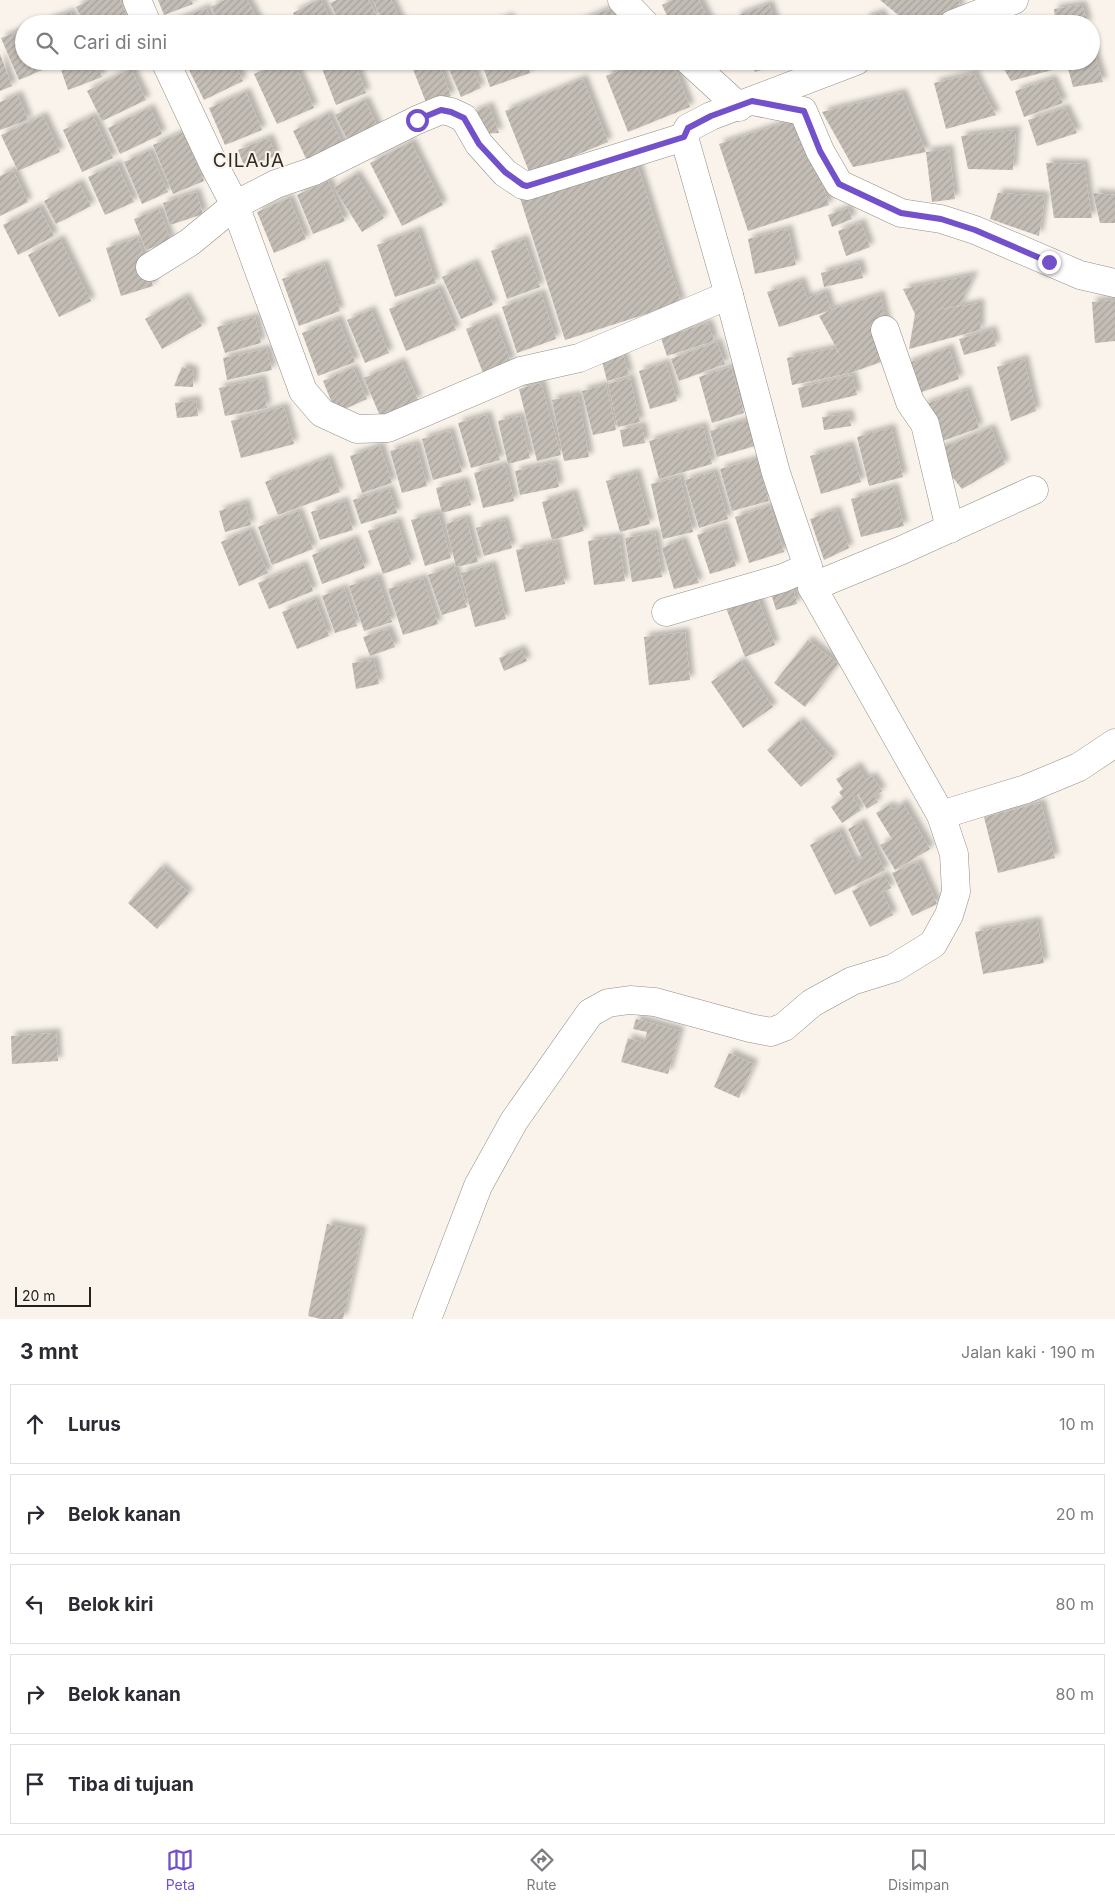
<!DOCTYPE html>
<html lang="id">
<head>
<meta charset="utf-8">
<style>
	:root { --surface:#fff; --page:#f2f2f3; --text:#2b2b33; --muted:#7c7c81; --line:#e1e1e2; --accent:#7351ca }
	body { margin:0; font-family:Inter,sans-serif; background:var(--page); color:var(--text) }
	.scale { position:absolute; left:15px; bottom:12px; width:76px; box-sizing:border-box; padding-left:5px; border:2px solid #24221f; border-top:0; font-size:14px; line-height:18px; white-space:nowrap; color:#24221f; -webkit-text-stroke:4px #f9f3eb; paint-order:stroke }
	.stop { position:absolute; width:15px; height:15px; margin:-11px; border:4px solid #7351ca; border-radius:50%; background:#fff }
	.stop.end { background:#7351ca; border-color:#fff; box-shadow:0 1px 5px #0008 }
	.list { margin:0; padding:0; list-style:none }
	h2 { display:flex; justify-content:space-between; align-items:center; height:65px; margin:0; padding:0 20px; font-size:21px }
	h2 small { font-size:16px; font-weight:400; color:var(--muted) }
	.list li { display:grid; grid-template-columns:32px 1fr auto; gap:15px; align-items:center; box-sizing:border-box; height:80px; margin:0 10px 10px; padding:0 10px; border:1px solid var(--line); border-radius:0px }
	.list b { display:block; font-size:19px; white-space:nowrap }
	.list em { font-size:16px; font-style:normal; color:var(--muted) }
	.icon { flex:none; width:28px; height:28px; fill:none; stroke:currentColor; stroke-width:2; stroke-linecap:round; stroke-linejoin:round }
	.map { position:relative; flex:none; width:1115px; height:1319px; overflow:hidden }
	.search { position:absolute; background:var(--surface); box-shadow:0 1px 4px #0004; left:15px; right:15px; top:15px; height:55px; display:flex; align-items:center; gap:12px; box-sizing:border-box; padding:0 18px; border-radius:28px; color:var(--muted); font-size:19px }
	.sheet { height:515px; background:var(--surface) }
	nav { display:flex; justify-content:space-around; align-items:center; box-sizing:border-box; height:70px; border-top:1px solid var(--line); background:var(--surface); font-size:14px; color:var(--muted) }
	nav a { display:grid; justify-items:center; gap:2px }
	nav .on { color:var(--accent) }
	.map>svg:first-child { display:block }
	.building { fill:url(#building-hatch); filter:url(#shadow) }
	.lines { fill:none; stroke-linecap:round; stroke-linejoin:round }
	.minor-casing { stroke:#938e87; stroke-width:29 }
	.minor { stroke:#fff; stroke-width:28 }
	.route { stroke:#7351ca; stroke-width:6 }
	.labels { text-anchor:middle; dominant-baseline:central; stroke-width:4; stroke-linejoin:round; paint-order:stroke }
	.quarter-label { font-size:19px; letter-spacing:1px; fill:#2f2a24; stroke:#f9f3eb }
</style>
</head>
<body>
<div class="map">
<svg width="1115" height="1319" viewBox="0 0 1115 1319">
	<defs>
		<pattern id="building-hatch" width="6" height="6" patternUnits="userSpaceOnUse" patternTransform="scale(1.25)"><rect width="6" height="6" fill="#c3bdb6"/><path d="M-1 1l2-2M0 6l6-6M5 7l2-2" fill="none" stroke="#a7a29c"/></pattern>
		<filter id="shadow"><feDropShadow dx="4.5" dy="-4.5" stdDeviation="2.5" flood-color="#0004"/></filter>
	</defs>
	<rect width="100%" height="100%" fill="#f9f3eb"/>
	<g class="building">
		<polygon points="90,0 120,0 131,24 84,24 76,7"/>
		<polygon points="158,0 191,0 193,4 164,15"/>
		<polygon points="225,0 247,0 260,24 219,24 211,7"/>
		<polygon points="318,0 321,0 333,24 299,24 293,13"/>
		<polygon points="337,0 369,0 377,17 364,24 340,24 330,3"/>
		<polygon points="373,0 391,0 402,24 384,24"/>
		<polygon points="672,0 699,0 711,24 671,24 662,5"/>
		<polygon points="880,0 958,0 961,9 921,24 909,24"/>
		<polygon points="769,4 776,24 738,24 736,16"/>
		<polygon points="1082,5 1088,24 1056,24 1054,9"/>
		<polygon points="613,7 620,24 574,24"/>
		<polygon points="206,8 213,24 168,24"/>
		<polygon points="71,12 75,24 47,24 46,21"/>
		<polygon points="881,13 885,24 865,24 865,18"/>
		<polygon points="509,17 512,24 491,24"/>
		<polygon points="24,29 24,61 52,61 54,65 19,80 1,38"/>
		<polygon points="1092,46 1103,82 1073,87 1066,61 1091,61"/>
		<polygon points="0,54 12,86 0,91"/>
		<polygon points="58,61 96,61 102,77 68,90"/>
		<polygon points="198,61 233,61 243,81 204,100 187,66"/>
		<polygon points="283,61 293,61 314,108 277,124 254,74"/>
		<polygon points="333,61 354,61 366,93 336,105 321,66"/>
		<polygon points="419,61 438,61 451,96 427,105 411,64"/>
		<polygon points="460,61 469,61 481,88 461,97 448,67"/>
		<polygon points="481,61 526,61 530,73 490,87"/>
		<polygon points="583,61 609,61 587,70"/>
		<polygon points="644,61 672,61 690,107 628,132 606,76"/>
		<polygon points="751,61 785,61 786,62 755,72"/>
		<polygon points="999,61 1046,61 1052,70 1011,81"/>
		<polygon points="131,69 146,100 102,121 87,91"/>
		<polygon points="974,74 996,115 946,129 934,83"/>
		<polygon points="583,79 608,142 530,174 505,111"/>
		<polygon points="1052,79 1063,103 1024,117 1015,91"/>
		<polygon points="246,92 262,130 225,145 209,108"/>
		<polygon points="902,93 926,152 853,167 822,112"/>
		<polygon points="18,95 28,120 0,130 0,102"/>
		<polygon points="365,100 380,132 351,147 335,115"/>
		<polygon points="489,106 499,133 479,134 471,113"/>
		<polygon points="150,108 162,134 120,154 108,128"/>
		<polygon points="1065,108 1077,133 1037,146 1028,120"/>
		<polygon points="328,114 345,149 310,167 293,131"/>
		<polygon points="43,116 60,152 18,171 1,135"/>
		<polygon points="93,116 113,158 82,172 63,130"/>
		<polygon points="800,118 829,205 748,231 719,144"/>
		<polygon points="1016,130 1013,170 968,169 961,136"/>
		<polygon points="184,132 204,181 173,194 153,145"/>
		<polygon points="269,138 276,156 245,168 238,150"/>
		<polygon points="411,142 443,205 402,226 370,163"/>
		<polygon points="949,149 955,199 932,202 926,152"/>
		<polygon points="149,151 168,192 142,204 124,162"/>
		<polygon points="636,161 681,303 565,340 520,198"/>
		<polygon points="1046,163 1084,164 1092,218 1054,218"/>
		<polygon points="117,164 134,202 105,215 88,177"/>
		<polygon points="13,170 28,202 0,216 0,176"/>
		<polygon points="356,174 384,218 362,232 334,188"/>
		<polygon points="328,181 345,221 313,234 297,195"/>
		<polygon points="79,183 91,206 56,224 44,201"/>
		<polygon points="196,192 203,214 170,225 163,203"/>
		<polygon points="998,193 1045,196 1039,236 990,219"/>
		<polygon points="1093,193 1115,195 1115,223 1100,223"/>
		<polygon points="289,198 306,239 274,253 257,212"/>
		<polygon points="39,207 54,236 18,255 3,225"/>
		<polygon points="848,208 852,219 832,227 828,215"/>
		<polygon points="159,209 171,241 146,250 134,219"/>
		<polygon points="861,223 870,247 846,256 838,231"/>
		<polygon points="788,229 796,265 755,274 748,239"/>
		<polygon points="418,230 436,283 395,297 377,245"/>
		<polygon points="138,238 153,286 121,296 106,248"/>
		<polygon points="60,239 91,301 59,317 28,255"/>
		<polygon points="524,239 540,287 507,299 491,251"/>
		<polygon points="474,263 493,305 461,319 442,277"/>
		<polygon points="859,263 863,278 824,287 821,273"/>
		<polygon points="324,264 340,311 299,326 282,279"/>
		<polygon points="974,275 960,305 931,311 980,303 980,330 909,349 915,314 903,289"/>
		<polygon points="801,281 807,298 825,292 831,310 880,295 895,357 850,373 792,385 787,358 835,348 842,358 819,316 831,310 779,327 767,292"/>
		<polygon points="438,288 456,330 406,351 389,309"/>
		<polygon points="541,293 556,339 517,353 502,307"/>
		<polygon points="185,297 202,326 162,349 145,319"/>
		<polygon points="1115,300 1115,341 1095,343 1092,302"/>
		<polygon points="371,310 389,353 365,363 347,320"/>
		<polygon points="255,317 261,343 225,353 217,327"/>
		<polygon points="494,318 511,362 483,373 466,329"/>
		<polygon points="338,319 355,362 318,376 302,333"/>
		<polygon points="708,323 714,341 667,356 661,338"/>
		<polygon points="992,330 996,346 964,355 959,339"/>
		<polygon points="717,342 725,364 679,381 671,359"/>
		<polygon points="949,348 959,379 916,394 906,364"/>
		<polygon points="267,349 272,370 227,380 223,358"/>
		<polygon points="623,355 629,375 607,381 602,361"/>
		<polygon points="1024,359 1036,411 1011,421 997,367"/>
		<polygon points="401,362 418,400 380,416 364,378"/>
		<polygon points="666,363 677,401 650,409 639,371"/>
		<polygon points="182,367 194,371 193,387 174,386"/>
		<polygon points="731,367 744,413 712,423 699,377"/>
		<polygon points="353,368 367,399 336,413 323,381"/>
		<polygon points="852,375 857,395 802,408 798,388"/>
		<polygon points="630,378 640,422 618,427 608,384"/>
		<polygon points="262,379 267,408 225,416 219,388"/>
		<polygon points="541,383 561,455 537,461 519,389"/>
		<polygon points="606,385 616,430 593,435 582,391"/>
		<polygon points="966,390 979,428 937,443 923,405"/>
		<polygon points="578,395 589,457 564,461 552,400"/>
		<polygon points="196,400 198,416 177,418 175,403"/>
		<polygon points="284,407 294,444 241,458 231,421"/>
		<polygon points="849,414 851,426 824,430 822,417"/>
		<polygon points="487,415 500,460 471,468 458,423"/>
		<polygon points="520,416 530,458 508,464 498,421"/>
		<polygon points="747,420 755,446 717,457 710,431"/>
		<polygon points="642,426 645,443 623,447 620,430"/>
		<polygon points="703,426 712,464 659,479 649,441"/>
		<polygon points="891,428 903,477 869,486 857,437"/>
		<polygon points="991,428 1005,464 962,489 932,452"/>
		<polygon points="450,431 462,472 433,480 422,439"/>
		<polygon points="416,444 427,486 402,493 390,451"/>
		<polygon points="850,445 861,482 821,494 810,456"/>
		<polygon points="380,446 392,483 362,493 350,456"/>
		<polygon points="328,458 340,492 278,515 265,482"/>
		<polygon points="757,459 769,501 732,511 720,469"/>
		<polygon points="554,463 559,487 520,495 515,471"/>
		<polygon points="505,465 514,501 483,508 474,473"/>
		<polygon points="714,472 728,519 699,528 685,480"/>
		<polygon points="636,473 650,524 620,532 606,481"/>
		<polygon points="680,477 693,532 663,539 651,484"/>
		<polygon points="464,481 471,505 442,513 436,488"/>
		<polygon points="894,487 904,526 861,537 851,499"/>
		<polygon points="389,489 397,513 361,524 353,500"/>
		<polygon points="573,493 584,531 552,540 542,502"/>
		<polygon points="344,501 353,530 320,540 311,512"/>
		<polygon points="245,503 251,525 225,532 219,511"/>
		<polygon points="770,506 784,552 749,563 735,517"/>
		<polygon points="836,510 849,548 824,560 810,519"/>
		<polygon points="298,511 313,549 272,565 258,527"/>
		<polygon points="438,513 451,558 425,566 411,520"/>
		<polygon points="466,518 478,562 456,567 446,524"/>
		<polygon points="504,520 512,548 484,556 476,528"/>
		<polygon points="397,521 411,564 383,574 368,531"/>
		<polygon points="724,526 736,566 710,574 697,535"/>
		<polygon points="249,530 268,573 239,586 221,542"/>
		<polygon points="655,533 662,577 632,582 625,538"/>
		<polygon points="619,537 625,581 594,585 588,541"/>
		<polygon points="354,539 365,568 322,584 312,555"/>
		<polygon points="682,540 699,583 674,589 662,548"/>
		<polygon points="556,542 565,584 525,592 516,550"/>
		<polygon points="303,565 313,591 269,609 258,583"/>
		<polygon points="492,565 506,619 475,627 461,573"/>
		<polygon points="454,566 467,607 442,615 428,575"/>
		<polygon points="377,577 392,622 364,631 349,586"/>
		<polygon points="423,578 438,624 403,635 388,589"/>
		<polygon points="792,584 797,604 776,610 770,590"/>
		<polygon points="344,588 357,626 335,633 322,596"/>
		<polygon points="757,596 775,645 745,657 726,608"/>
		<polygon points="315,599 329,636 297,649 282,612"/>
		<polygon points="388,629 395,647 370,656 363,637"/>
		<polygon points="685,632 690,680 649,685 644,637"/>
		<polygon points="808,640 838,664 805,707 774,683"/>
		<polygon points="521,649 527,661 504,671 499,658"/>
		<polygon points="374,660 379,684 356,689 352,663"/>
		<polygon points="741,661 773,707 743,728 711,682"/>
		<polygon points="799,721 833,758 801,787 767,750"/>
		<polygon points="857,766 866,780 872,776 882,791 874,796 878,802 867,809 858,794 853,797 861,810 842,823 831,807 843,798 839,792 843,789 836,779"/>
		<polygon points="903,803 930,849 895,870 880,845 892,839 876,813 890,805 893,810"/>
		<polygon points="1041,803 1055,858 998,873 984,817"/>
		<polygon points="861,822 885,870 835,895 810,845 839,830 854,862 862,858 848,829"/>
		<polygon points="918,862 937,904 912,916 892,873"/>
		<polygon points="161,867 189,893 157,929 128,903"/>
		<polygon points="884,875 891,888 882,892 893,915 870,927 852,891"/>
		<polygon points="1037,921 1044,963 983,974 975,932"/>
		<polygon points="636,1019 680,1031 668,1074 621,1062 628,1038 644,1043 647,1032 633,1029"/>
		<polygon points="56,1033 58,1061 12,1064 11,1036"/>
		<polygon points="729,1053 754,1064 739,1098 714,1087"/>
		<polygon points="327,1224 362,1231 343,1319 321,1319 308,1316"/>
	</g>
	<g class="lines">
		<g class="minor-casing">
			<g id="minor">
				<polyline points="137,0 147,24"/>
				<polyline points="622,0 645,24"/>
				<polyline points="953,24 1014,0"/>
				<polyline points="165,61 214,165 235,205 303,391 322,413 357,429 388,428 521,371 579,358 729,295"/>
				<polyline points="689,61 739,107"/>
				<polyline points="752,101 803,111 820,151 839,184 901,213 941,219 975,230 1080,275 1115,283"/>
				<polyline points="150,267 190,242 235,205 276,184 314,171 417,120 441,110 451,112 464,118 479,144 505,173 523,185 527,186 684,137"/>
				<polyline points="885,330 910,402 925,424 950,529"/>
				<polyline points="812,587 902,550 1034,490"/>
				<polyline points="666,612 783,578 808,567"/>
				<polyline points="941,815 1026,789 1079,767 1115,743"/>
				<polyline points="427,1319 478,1186 514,1121 590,1013 608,1003 630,1000 655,1002 750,1028 771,1032 784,1027 812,1003 852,981 894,968 933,944 949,915 956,892 954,854 941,815 812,587 808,567 776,473 729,295 684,137 688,128 711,116 856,61"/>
			</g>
		</g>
		<use href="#minor" class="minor"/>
	</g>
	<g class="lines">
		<polyline class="route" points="417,120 441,110 451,112 464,118 479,144 505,172 523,185 527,186 684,137 688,128 711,116 752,101 804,111 820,151 839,184 901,213 941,219 975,230 1049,262"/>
	</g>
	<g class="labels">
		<g class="quarter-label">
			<text x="249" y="160">CILAJA</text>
		</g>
	</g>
</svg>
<div class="scale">20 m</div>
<div class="stop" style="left:417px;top:120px"></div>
<div class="stop end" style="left:1049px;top:262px"></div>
<div class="search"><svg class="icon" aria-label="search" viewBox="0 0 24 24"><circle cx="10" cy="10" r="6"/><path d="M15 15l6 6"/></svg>Cari di sini</div>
</div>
<section class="sheet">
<h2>3 mnt<small>Jalan kaki · 190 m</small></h2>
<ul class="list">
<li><svg class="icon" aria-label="ahead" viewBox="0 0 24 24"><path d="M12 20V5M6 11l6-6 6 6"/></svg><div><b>Lurus</b></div><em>10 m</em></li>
<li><svg class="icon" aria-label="right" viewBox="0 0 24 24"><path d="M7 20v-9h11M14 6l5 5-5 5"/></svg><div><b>Belok kanan</b></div><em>20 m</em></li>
<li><svg class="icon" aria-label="left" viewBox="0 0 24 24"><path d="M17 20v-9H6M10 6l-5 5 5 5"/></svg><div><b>Belok kiri</b></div><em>80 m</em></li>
<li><svg class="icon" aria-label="right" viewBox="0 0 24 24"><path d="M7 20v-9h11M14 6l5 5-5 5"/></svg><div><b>Belok kanan</b></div><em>80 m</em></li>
<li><svg class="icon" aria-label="arrive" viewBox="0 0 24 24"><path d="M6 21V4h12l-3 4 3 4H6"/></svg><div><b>Tiba di tujuan</b></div></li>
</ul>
</section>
<nav>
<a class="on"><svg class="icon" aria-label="map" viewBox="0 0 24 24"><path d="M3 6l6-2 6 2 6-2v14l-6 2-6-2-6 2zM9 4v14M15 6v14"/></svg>Peta</a>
<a><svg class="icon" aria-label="directions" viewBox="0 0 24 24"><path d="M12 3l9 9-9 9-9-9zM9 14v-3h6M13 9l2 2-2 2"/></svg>Rute</a>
<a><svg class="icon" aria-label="saved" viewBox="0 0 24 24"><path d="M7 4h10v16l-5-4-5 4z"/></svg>Disimpan</a>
</nav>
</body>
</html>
